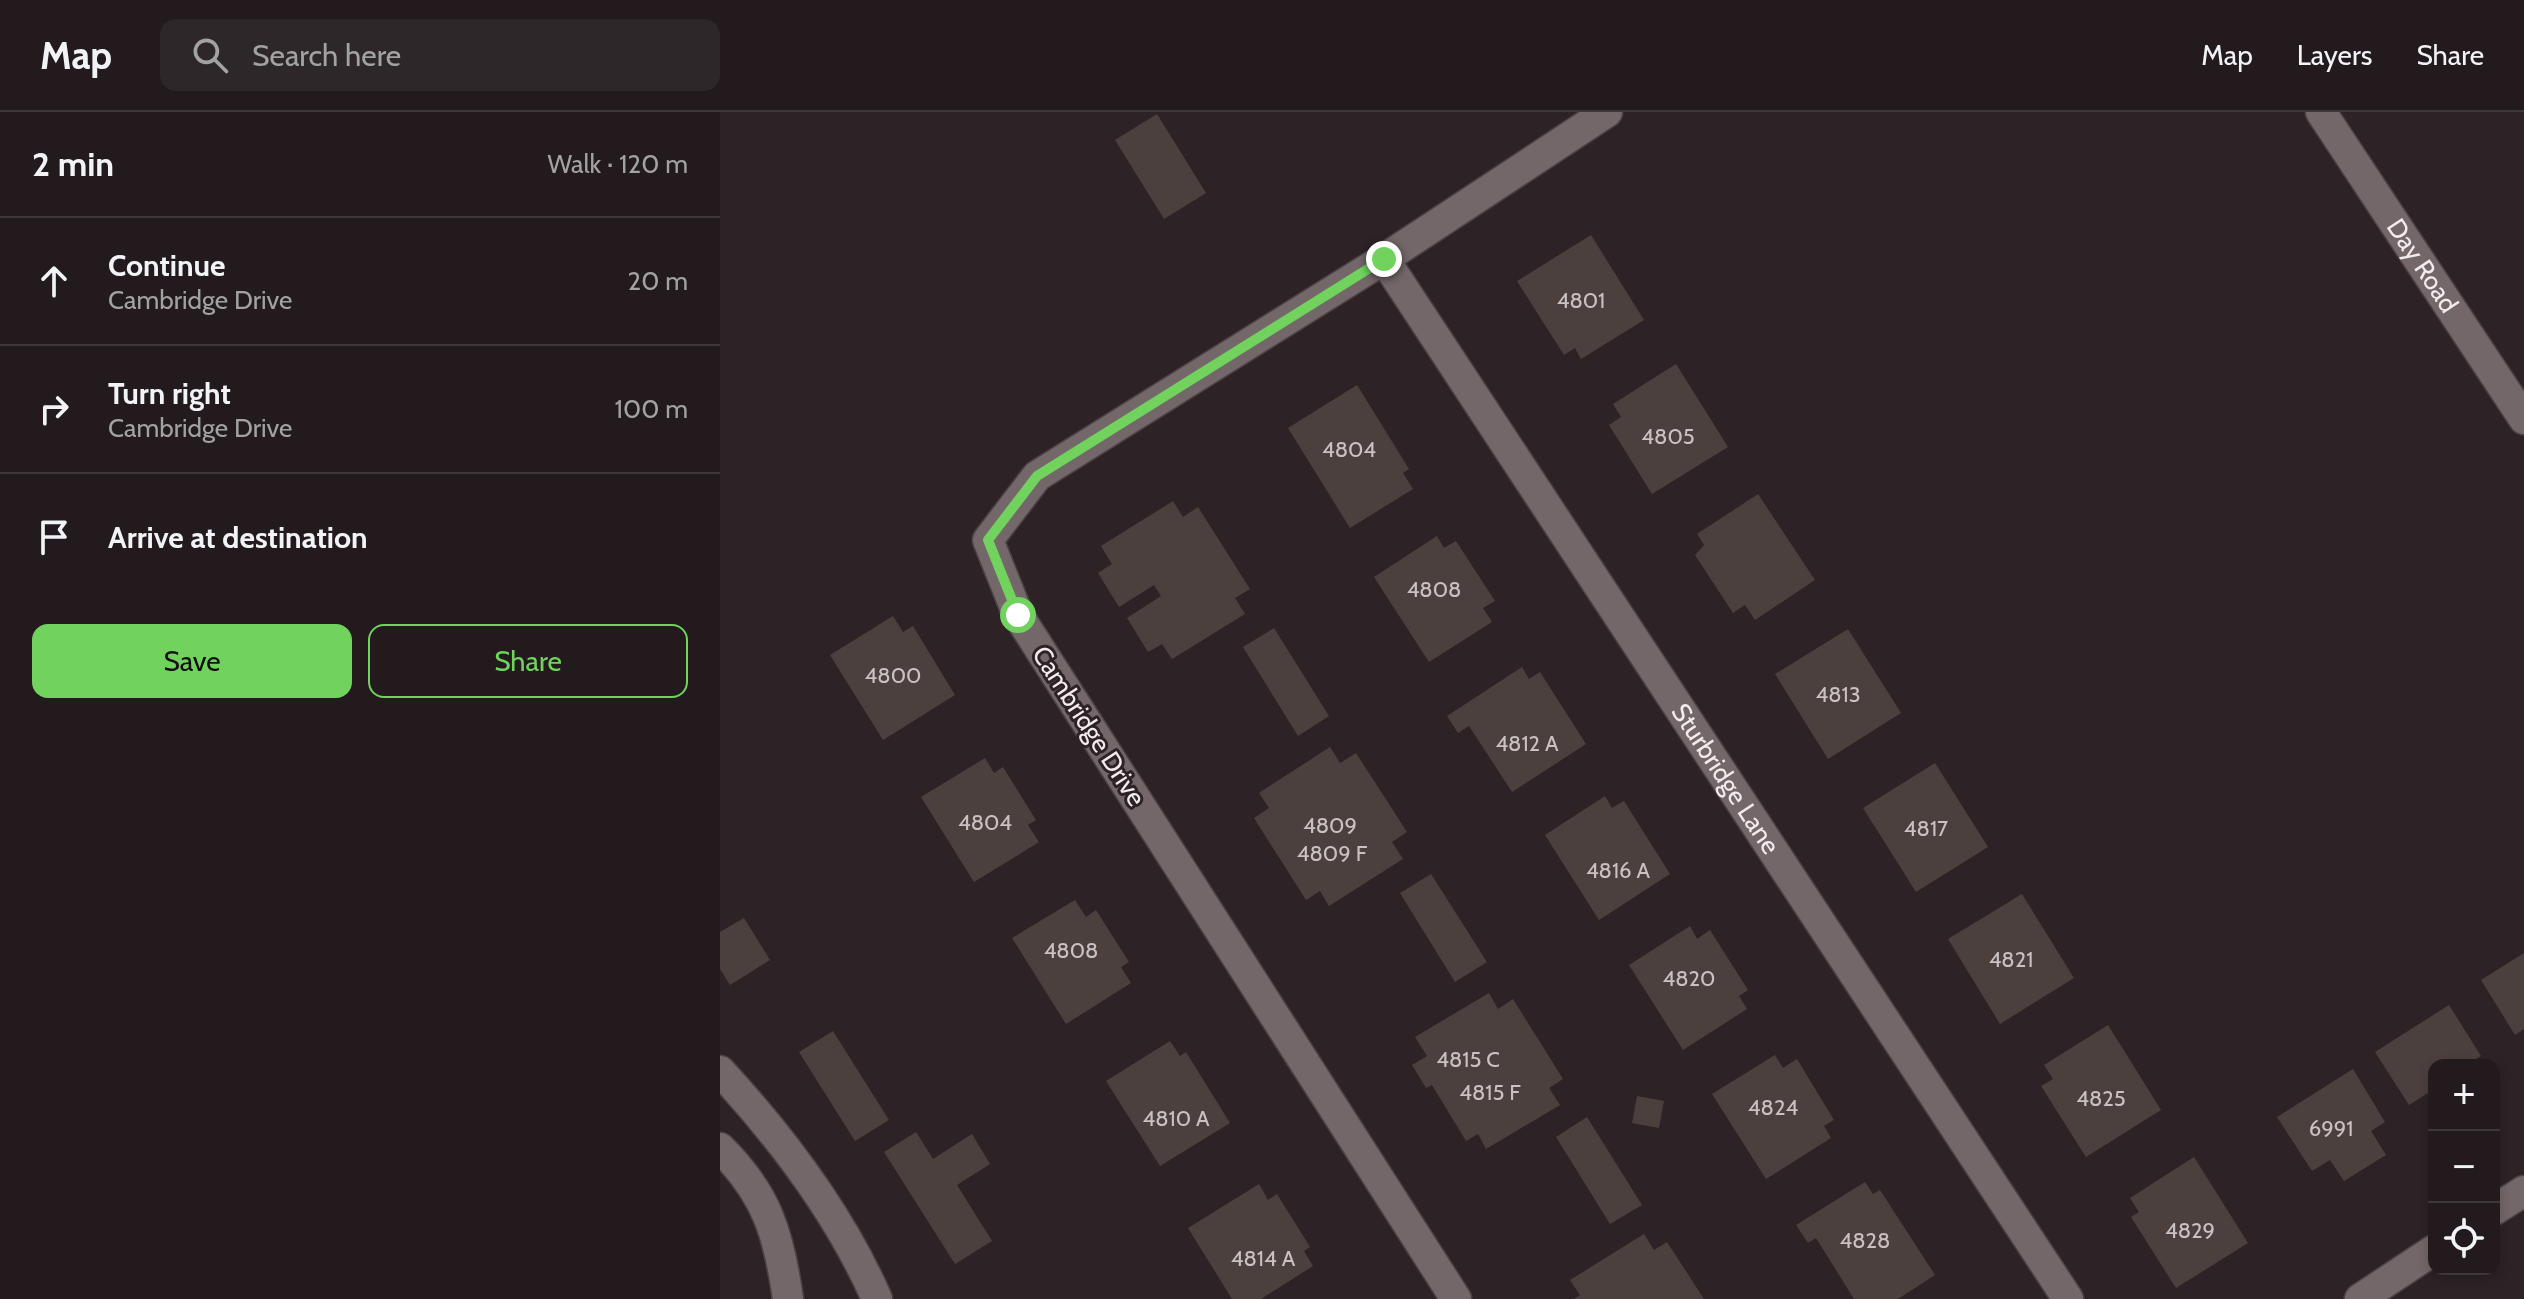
<!DOCTYPE html>
<html lang="en">
<head>
<meta charset="utf-8">
<style>
	:root { --surface:#221a1c; --page:#2e2729; --text:#f1f3f6; --muted:#a2a1a3; --line:#3f383b; --accent:#71d35e }
	body { margin:0; font-family:Cabin,sans-serif; background:var(--page); color:var(--text) }
	.controls { position:absolute; right:24px; bottom:24px; display:grid; overflow:hidden; border-radius:16px; box-shadow:0 4px 12px #0003 }
	.controls button { width:72px; height:72px; display:grid; place-items:center; padding:0; border:0; border-bottom:2px solid var(--line); background:var(--surface); color:var(--text); font:40px sans-serif }
	.stop { position:absolute; width:24px; height:24px; margin:-18px; border:6px solid #71d35e; border-radius:50%; background:#fff }
	.stop.end { background:#71d35e; border-color:#fff; box-shadow:0 2px 8px #0008 }
	.list { margin:0; padding:0; list-style:none }
	h2 { display:flex; justify-content:space-between; align-items:center; height:104px; margin:0; padding:0 32px; font-size:34px }
	h2 small { font-size:26px; font-weight:400; color:var(--muted) }
	.list li { display:grid; grid-template-columns:52px 1fr auto; gap:24px; align-items:center; box-sizing:border-box; height:128px; padding:0 32px; border-top:2px solid var(--line) }
	.list b { display:block; font-size:30px; white-space:nowrap }
	.list p { margin:0; font-size:26px; white-space:nowrap; color:var(--muted) }
	.list em { font-size:26px; font-style:normal; color:var(--muted) }
	.actions { display:flex; gap:16px; padding:24px 32px }
	.actions a { flex:1; padding:18px 0; border:2px solid var(--accent); border-radius:16px; text-align:center; font-size:28px; color:var(--accent) }
	.actions .main { background:var(--accent); color:#111 }
	.icon { flex:none; width:44px; height:44px; fill:none; stroke:currentColor; stroke-width:2; stroke-linecap:round; stroke-linejoin:round }
	.map { position:relative; flex:none; width:1804px; height:1187px; overflow:hidden }
	header { display:flex; align-items:center; gap:48px; box-sizing:border-box; height:112px; padding:0 40px; background:var(--surface); border-bottom:2px solid var(--line) }
	header strong { font-size:38px }
	nav { display:flex; gap:44px; margin-inline-start:auto; font-size:28px }
	.search { width:560px; height:72px; background:var(--page); display:flex; align-items:center; gap:20px; box-sizing:border-box; padding:0 28px; border-radius:16px; color:var(--muted); font-size:30px }
	main { display:flex }
	aside { flex:1; background:var(--surface) }
	.map>svg:first-child { display:block }
	.building { fill:#4c403f }
	.lines { fill:none; stroke-linecap:round; stroke-linejoin:round }
	.minor-casing { stroke:#4a4245; stroke-width:33 }
	.minor { stroke:#73676a; stroke-width:30 }
	.route { stroke:#71d35e; stroke-width:10 }
	.labels { text-anchor:middle; dominant-baseline:central; stroke-width:6; stroke-linejoin:round; paint-order:stroke }
	.number-label { font-size:22px; fill:#c9c1c2 }
	.street-label { font-size:26px; fill:#f3ecee; stroke:#2d2326 }
</style>
</head>
<body>
<header>
<strong>Map</strong>
<div class="search"><svg class="icon" aria-label="search" viewBox="0 0 24 24"><circle cx="10" cy="10" r="6"/><path d="M15 15l6 6"/></svg>Search here</div>
<nav><a>Map</a><a>Layers</a><a>Share</a></nav>
</header>
<main>
<aside>
<h2>2 min<small>Walk · 120 m</small></h2>
<ul class="list">
<li><svg class="icon" aria-label="ahead" viewBox="0 0 24 24"><path d="M12 20V5M6 11l6-6 6 6"/></svg><div><b>Continue</b><p>Cambridge Drive</p></div><em>20 m</em></li>
<li><svg class="icon" aria-label="right" viewBox="0 0 24 24"><path d="M7 20v-9h11M14 6l5 5-5 5"/></svg><div><b>Turn right</b><p>Cambridge Drive</p></div><em>100 m</em></li>
<li><svg class="icon" aria-label="arrive" viewBox="0 0 24 24"><path d="M6 21V4h12l-3 4 3 4H6"/></svg><div><b>Arrive at destination</b></div></li>
</ul>
<div class="actions"><a class="main">Save</a><a>Share</a></div>
</aside>
<div class="map">
<svg width="1804" height="1187" viewBox="0 0 1804 1187">
	<rect width="100%" height="100%" fill="#2d2326"/>
	<g class="building">
		<polygon points="437,2 486,81 444,107 395,28"/>
		<polygon points="871,123 924,208 861,247 855,236 844,243 797,169"/>
		<polygon points="956,252 1008,335 932,382 889,313 901,305 893,292"/>
		<polygon points="637,273 689,357 683,361 693,377 630,416 568,316"/>
		<polygon points="1038,382 1095,468 1035,508 1025,493 1013,501 975,443 984,433 977,422"/>
		<polygon points="453,389 463,405 478,395 530,477 515,486 525,502 452,547 442,532 428,540 407,506 441,484 434,473 399,495 378,461 392,452 381,434"/>
		<polygon points="717,424 724,436 736,429 775,489 763,496 772,510 709,550 654,465"/>
		<polygon points="173,504 183,520 193,514 235,583 163,628 110,543"/>
		<polygon points="554,516 609,604 578,624 523,535"/>
		<polygon points="1128,517 1181,601 1108,647 1055,562"/>
		<polygon points="802,555 809,567 820,560 866,632 792,680 749,614 738,621 727,604"/>
		<polygon points="610,635 620,651 636,641 687,720 672,730 683,747 609,794 600,779 586,788 534,706 549,696 539,681"/>
		<polygon points="265,646 274,661 283,655 316,708 308,713 319,730 254,770 201,685"/>
		<polygon points="1215,651 1268,735 1196,780 1143,696"/>
		<polygon points="885,684 892,696 904,689 950,762 879,808 825,723"/>
		<polygon points="711,762 767,850 735,870 680,781"/>
		<polygon points="1302,782 1354,866 1280,912 1228,827"/>
		<polygon points="355,788 366,805 376,798 409,850 401,855 411,871 346,912 292,826"/>
		<polygon points="24,806 50,848 10,873 0,857 0,820"/>
		<polygon points="970,814 977,827 990,818 1028,878 1019,884 1027,897 963,938 909,853"/>
		<polygon points="1804,841 1804,917 1795,923 1761,868"/>
		<polygon points="769,881 778,897 793,887 843,967 829,976 840,993 766,1037 758,1022 746,1029 712,973 706,976 692,953 707,944 695,925"/>
		<polygon points="1729,893 1761,944 1746,953 1714,953 1714,989 1708,981 1689,993 1655,940"/>
		<polygon points="1388,913 1441,998 1366,1045 1321,974 1333,967 1324,953"/>
		<polygon points="113,919 169,1008 135,1029 79,940"/>
		<polygon points="450,929 460,944 466,940 510,1011 440,1054 386,969"/>
		<polygon points="1055,943 1063,956 1077,947 1114,1008 1104,1014 1111,1026 1046,1067 992,982"/>
		<polygon points="1633,957 1665,1010 1651,1019 1666,1043 1624,1069 1610,1048 1592,1059 1557,1005"/>
		<polygon points="917,984 944,989 939,1016 912,1011"/>
		<polygon points="867,1005 922,1093 890,1112 836,1025"/>
		<polygon points="196,1020 213,1047 252,1022 270,1052 237,1073 272,1129 235,1152 164,1040"/>
		<polygon points="1474,1045 1528,1131 1456,1176 1411,1105 1419,1100 1410,1086"/>
		<polygon points="1145,1070 1153,1082 1160,1078 1215,1163 1178,1187 1134,1187 1096,1126 1088,1131 1076,1113"/>
		<polygon points="539,1072 548,1088 557,1082 590,1135 584,1139 593,1154 541,1187 512,1187 468,1116"/>
		<polygon points="924,1122 934,1138 947,1130 984,1187 854,1187 860,1183 850,1168"/>
	</g>
	<g class="lines">
		<g class="minor-casing">
			<g id="minor">
				<path id="s1" d="M1601 0 1804 307"/>
				<path id="s2" d="M664 147 1348 1187"/>
				<path d="M0 959C62 1026 120 1103 157 1187"/>
				<path d="M0 1036C47 1082 59 1123 68 1187"/>
				<polyline points="1774,1098 1804,1079"/>
				<polyline points="736,1187 298,503 268,428 317,364 664,147 887,0"/>
				<polyline points="1640,1187 1714,1138"/>
			</g>
		</g>
		<use href="#minor" class="minor"/>
	</g>
	<g class="lines">
		<polyline class="route" points="298,503 268,428 317,364 664,147"/>
	</g>
	<g class="labels">
		<g class="number-label">
			<text x="861" y="188">4801</text>
			<text x="948" y="324">4805</text>
			<text x="629" y="337">4804</text>
			<text x="714" y="477">4808</text>
			<text x="173" y="563">4800</text>
			<text x="1118" y="582">4813</text>
			<text x="807" y="631">4812 A</text>
			<text x="265" y="710">4804</text>
			<text x="610" y="713">4809</text>
			<text x="1206" y="716">4817</text>
			<text x="612" y="741">4809 F</text>
			<text x="898" y="758">4816 A</text>
			<text x="351" y="838">4808</text>
			<text x="1291" y="847">4821</text>
			<text x="969" y="866">4820</text>
			<text x="748" y="947">4815 C</text>
			<text x="770" y="980">4815 F</text>
			<text x="1381" y="986">4825</text>
			<text x="1053" y="995">4824</text>
			<text x="456" y="1006">4810 A</text>
			<text x="1611" y="1016">6991</text>
			<text x="1470" y="1118">4829</text>
			<text x="1145" y="1128">4828</text>
			<text x="543" y="1146">4814 A</text>
		</g>
		<g class="street-label">
			<text stroke="none"><textPath href="#s1" startOffset="184">Day Road</textPath></text>
			<text transform="translate(369 614) rotate(57)">Cambridge Drive</text>
			<text stroke="none"><textPath href="#s2" startOffset="622">Sturbridge Lane</textPath></text>
		</g>
	</g>
</svg>
<div class="controls">
<button>+</button>
<button>−</button>
<button><svg class="icon" aria-label="locate" viewBox="0 0 24 24"><circle cx="12" cy="12" r="6"/><path d="M12 2v4M12 18v4M2 12h4M18 12h4"/></svg></button>
</div>
<div class="stop" style="left:298px;top:503px"></div>
<div class="stop end" style="left:664px;top:147px"></div>
</div>
</main>
</body>
</html>
